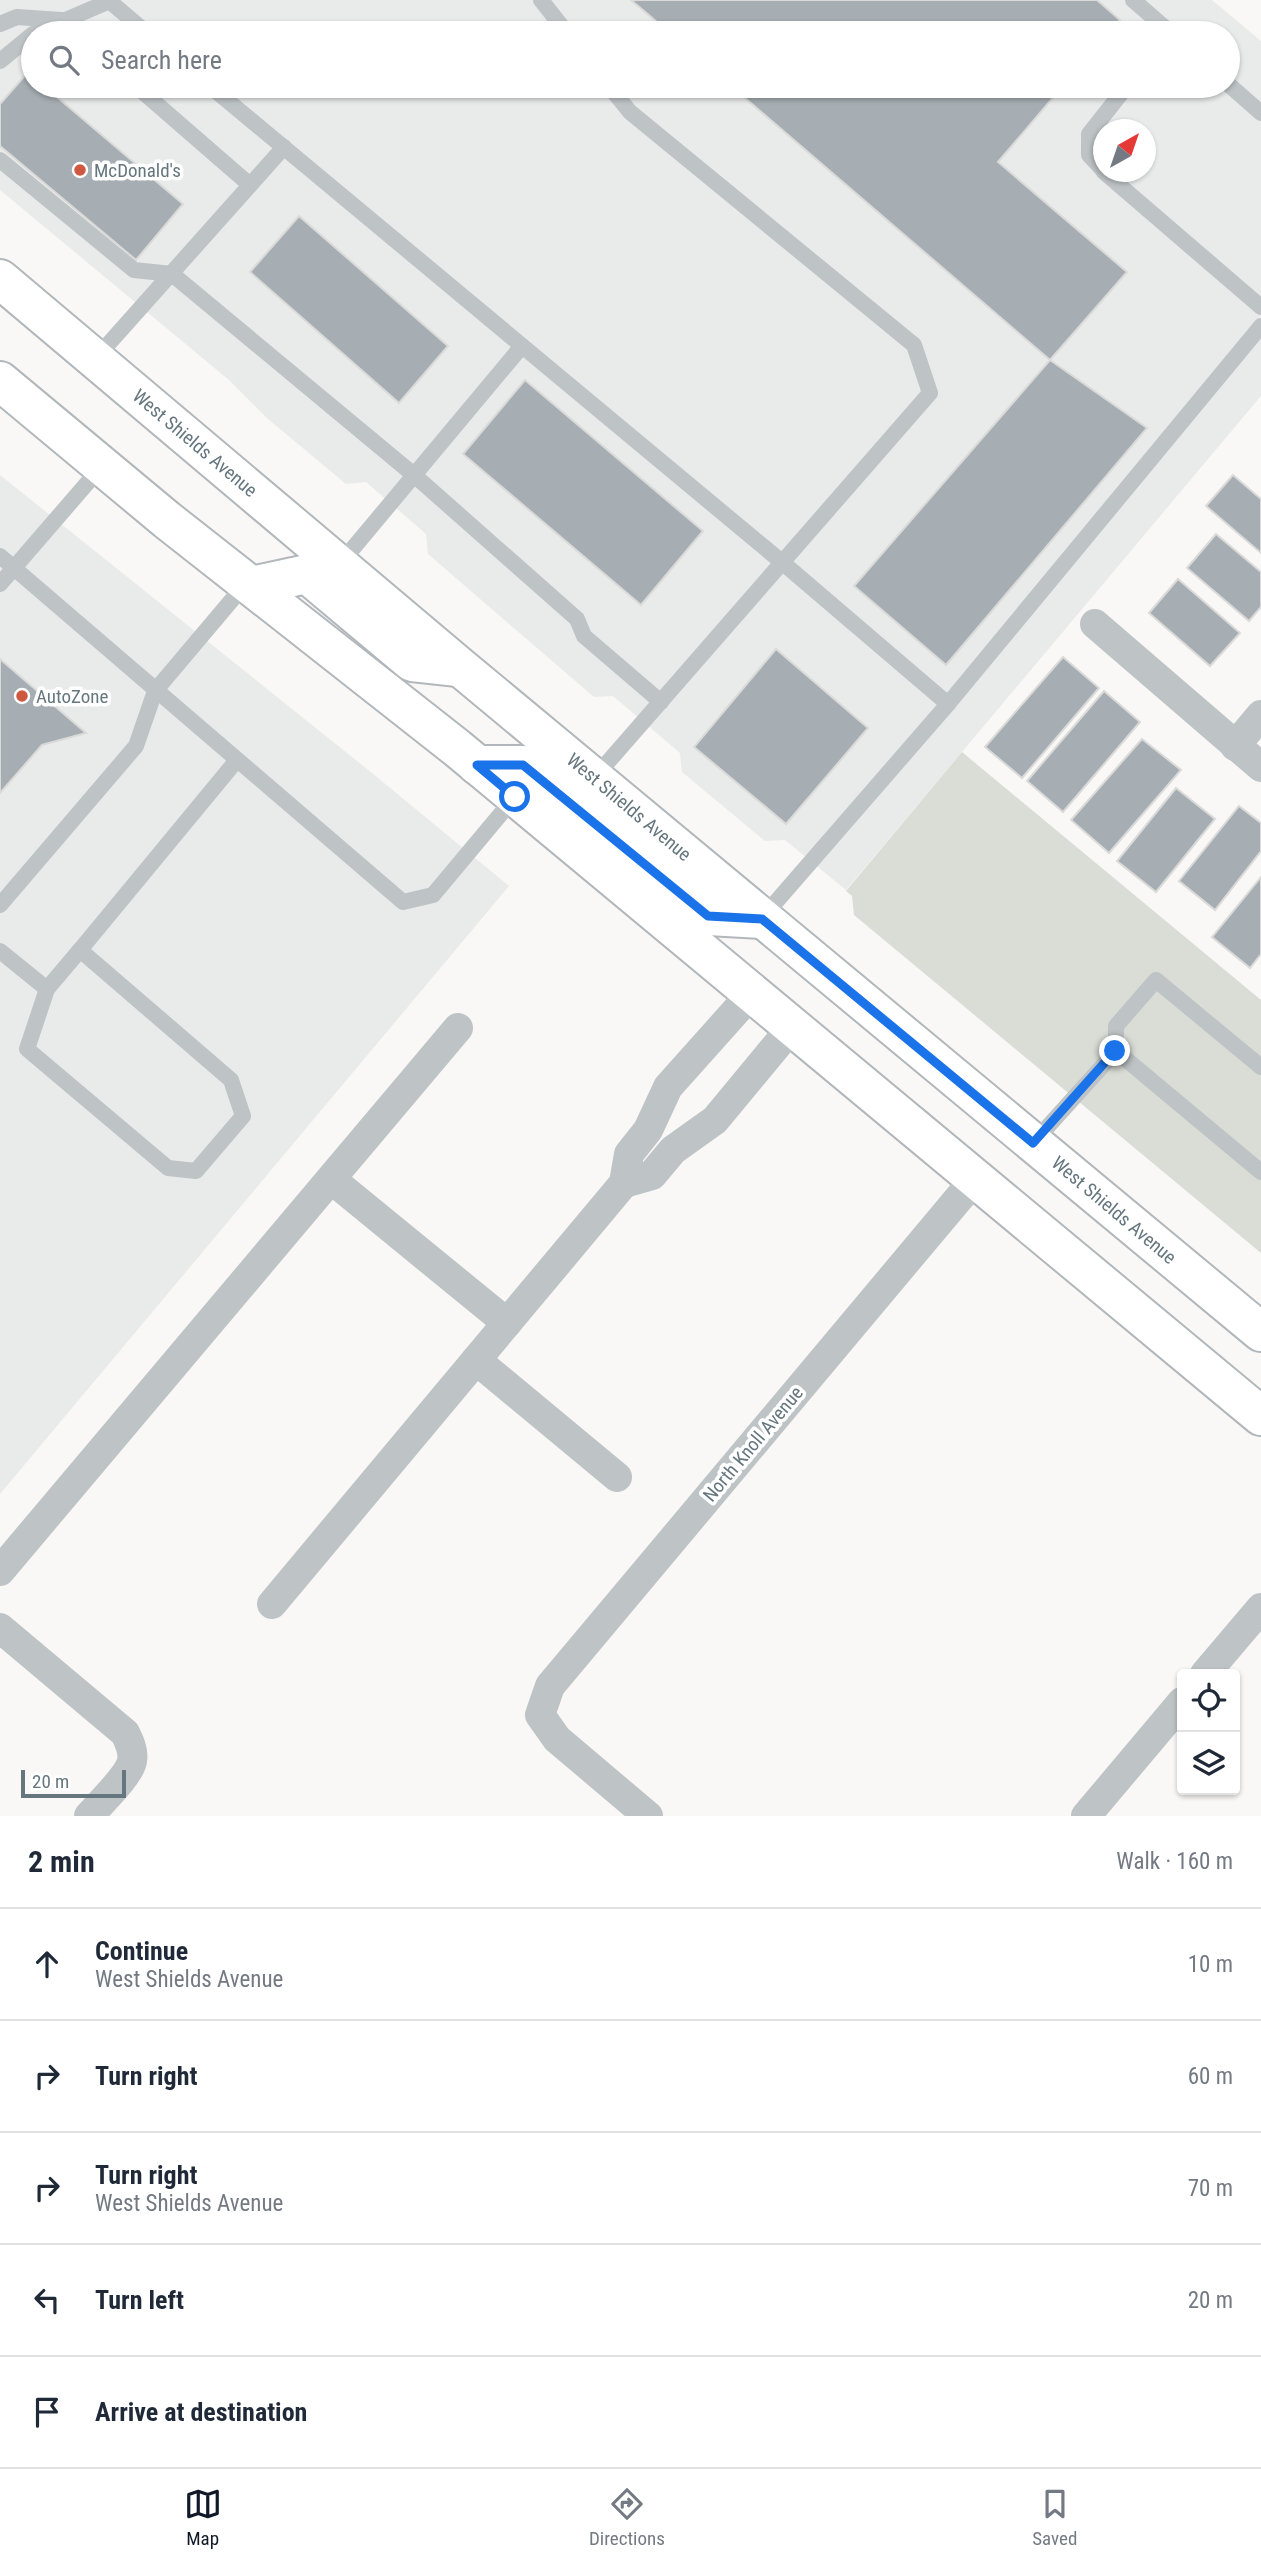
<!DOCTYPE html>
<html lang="en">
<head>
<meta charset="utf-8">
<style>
	:root { --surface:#fff; --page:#f6f6f7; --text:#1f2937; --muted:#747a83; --line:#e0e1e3; --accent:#111827 }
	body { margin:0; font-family:"Roboto Condensed",sans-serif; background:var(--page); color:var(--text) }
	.controls { position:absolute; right:21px; bottom:21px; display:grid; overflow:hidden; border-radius:7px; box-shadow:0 2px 5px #0004 }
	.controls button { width:63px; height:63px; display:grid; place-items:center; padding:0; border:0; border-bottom:2px solid var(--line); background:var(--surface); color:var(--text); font:35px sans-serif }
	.compass { position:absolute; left:1093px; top:119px; width:63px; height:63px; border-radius:50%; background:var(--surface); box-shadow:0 2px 5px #0004; rotate:40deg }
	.scale { position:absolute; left:21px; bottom:18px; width:105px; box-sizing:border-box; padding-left:7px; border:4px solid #66767e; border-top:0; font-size:19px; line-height:24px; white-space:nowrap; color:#66767e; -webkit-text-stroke:5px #fff; paint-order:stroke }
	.stop { position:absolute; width:21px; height:21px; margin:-16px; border:5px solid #1a73e8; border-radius:50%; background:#fff }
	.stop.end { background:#1a73e8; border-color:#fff; box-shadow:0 2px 7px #0008 }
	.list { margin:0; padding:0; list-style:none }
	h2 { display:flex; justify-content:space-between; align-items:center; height:91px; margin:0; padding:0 28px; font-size:30px }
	h2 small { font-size:23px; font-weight:400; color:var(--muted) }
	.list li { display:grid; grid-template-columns:46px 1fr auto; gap:21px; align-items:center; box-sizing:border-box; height:112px; padding:0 28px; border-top:2px solid var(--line) }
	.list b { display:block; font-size:26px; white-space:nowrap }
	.list p { margin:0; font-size:23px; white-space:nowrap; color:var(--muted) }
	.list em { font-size:23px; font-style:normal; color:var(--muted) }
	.icon { flex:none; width:38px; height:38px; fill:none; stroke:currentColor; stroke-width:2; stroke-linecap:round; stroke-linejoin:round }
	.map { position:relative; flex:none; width:1261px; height:1816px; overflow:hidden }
	.search { position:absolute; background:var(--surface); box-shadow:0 2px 5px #0004; left:21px; right:21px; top:21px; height:77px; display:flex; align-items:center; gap:18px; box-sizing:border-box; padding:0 24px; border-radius:38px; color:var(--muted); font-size:26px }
	.sheet { height:651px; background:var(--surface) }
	nav { display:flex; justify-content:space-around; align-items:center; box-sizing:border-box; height:98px; border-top:2px solid var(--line); background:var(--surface); font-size:19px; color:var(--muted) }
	nav a { display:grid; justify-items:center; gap:4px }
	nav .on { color:var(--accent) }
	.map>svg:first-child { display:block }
	.built { fill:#e9eaea; fill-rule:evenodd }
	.green { fill:#d9ddd6 }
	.building { fill:#a6aeb3; stroke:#dadad9; stroke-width:2 }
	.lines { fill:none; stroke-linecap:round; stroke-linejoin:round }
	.secondary-casing { stroke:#b1b7bb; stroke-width:42 }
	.lane { stroke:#bec3c6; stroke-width:16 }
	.street { stroke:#bec3c6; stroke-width:30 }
	.secondary { stroke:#fff; stroke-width:38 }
	.route { stroke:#1a73e8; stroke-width:9 }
	.poi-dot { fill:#cf5840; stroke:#fff; stroke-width:2.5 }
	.labels { text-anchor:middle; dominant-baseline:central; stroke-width:7; stroke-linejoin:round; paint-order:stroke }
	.poi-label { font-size:19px; fill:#66767e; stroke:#fff; text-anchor:start }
	.street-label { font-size:19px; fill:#66767e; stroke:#fff }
</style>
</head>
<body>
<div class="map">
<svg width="1261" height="1816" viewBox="0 0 1261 1816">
	<rect width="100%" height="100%" fill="#f9f8f7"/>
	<g class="built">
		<path d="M0 0H1212L1261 41V396L846 890 785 840 765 841 682 772 680 753 613 696 594 697 428 554 426 534 366 482 346 484 268 419 229 380 0 190ZM33 33H1228V86H33ZM1104 130H1146V172H1104Z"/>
		<polygon points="0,475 372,773 509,886 0,1494"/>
	</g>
	<polygon class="green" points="962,752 1261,1000 1261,1253 854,915 852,896 846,891"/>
	<g class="building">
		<polygon points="631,0 1097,0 1120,20 1108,33 670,33"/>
		<polygon points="28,72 33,76 33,86 44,86 183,204 136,260 0,146 0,104"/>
		<polygon points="731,86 1063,86 998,162 1127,272 1050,360"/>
		<polygon points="299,216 448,346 399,403 250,272"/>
		<polygon points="1050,360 1147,428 946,665 854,586"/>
		<polygon points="525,380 703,531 641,605 463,454"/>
		<polygon points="1233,475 1261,499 1261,553 1206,506"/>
		<polygon points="1216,534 1261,572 1261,607 1249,621 1187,568"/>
		<polygon points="1178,579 1240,633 1210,666 1149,613"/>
		<polygon points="776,649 868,728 786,824 694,747"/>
		<polygon points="1063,657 1099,688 1022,778 985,747"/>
		<polygon points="0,659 86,733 42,745 0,793"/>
		<polygon points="1104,691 1140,722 1063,812 1027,781"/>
		<polygon points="1142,739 1181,770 1109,853 1071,820"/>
		<polygon points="1176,788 1215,819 1156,892 1117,861"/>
		<polygon points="1239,806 1261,823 1261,851 1215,910 1179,881"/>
		<polygon points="1261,877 1261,954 1250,968 1212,937"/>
	</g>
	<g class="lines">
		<g class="secondary-casing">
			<g id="secondary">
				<polyline points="0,279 460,667 1261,1332"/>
				<polyline points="0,381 167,520 457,748 1261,1416"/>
				<polyline points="252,586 307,574 412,662 458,667"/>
				<polyline points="477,765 523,765 708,916 762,919"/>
			</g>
		</g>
		<g class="lane">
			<polyline points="108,0 147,33"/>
			<polyline points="541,0 567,33"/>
			<polyline points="1133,0 1171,33"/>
			<polyline points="0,24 17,17 61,20 76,33"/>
			<polyline points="35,33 110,1"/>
			<polyline points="0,61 33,34"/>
			<polyline points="1228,84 1261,113"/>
			<polyline points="136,86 250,185"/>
			<polyline points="210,86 783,563 948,704"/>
			<polyline points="0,160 134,270 172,274 414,475 577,619 584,636 661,702"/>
			<polyline points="1104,171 1089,155 1089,134 1127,86"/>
			<polyline points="1104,172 1261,307"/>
			<polyline points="95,359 284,147"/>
			<polyline points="0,556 403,902 433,895 515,797"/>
			<polyline points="339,565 522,346"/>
			<polyline points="0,584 102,466"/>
			<polyline points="594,778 930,393 914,345 630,112 609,86"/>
			<polyline points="0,905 136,746 155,691 247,582"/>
			<polyline points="762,918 948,704 1261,326"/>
			<polygon points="80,950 231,1080 243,1116 196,1171 168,1168 27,1049 47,989"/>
			<polyline points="80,950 237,760"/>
			<polyline points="0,951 47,989"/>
			<polyline points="1116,1051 1116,1026 1156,980 1261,1067"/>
			<polyline points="1033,1143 1116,1051 1261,1172"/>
		</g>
		<g class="street">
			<polyline points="1095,624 1261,767"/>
			<polyline points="1235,746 1261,715"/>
			<polyline points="752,993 668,1087 648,1130 629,1154 624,1183 652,1175 673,1150 715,1120 792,1027"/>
			<polyline points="331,1179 507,1323"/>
			<polyline points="476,1360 617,1477"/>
			<polyline points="0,1571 458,1028"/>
			<polyline points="272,1604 624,1183"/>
			<path d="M0 1628 125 1733C129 1741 134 1751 132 1761 129 1776 100 1803 89 1816"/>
			<polyline points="1205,1674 1261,1608"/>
			<polyline points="648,1816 557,1739 540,1715 550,1686 975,1179"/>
			<polyline points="1086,1816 1182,1702"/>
		</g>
		<use href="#secondary" class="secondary"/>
	</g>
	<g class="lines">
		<polyline class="route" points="515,797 477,765 523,765 708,916 762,919 1033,1143 1115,1051"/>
	</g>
	<g class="poi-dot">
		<circle cx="80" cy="170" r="7"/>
		<circle cx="22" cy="696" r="7"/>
	</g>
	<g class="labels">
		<g class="poi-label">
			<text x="94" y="170">McDonald's</text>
			<text x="36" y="696">AutoZone</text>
		</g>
		<g class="street-label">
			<text transform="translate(195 443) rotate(40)">West Shields Avenue</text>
			<text transform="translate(629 807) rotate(40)">West Shields Avenue</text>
			<text transform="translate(1114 1210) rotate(40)">West Shields Avenue</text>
			<text transform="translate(753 1444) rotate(-50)">North Knoll Avenue</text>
		</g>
	</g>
</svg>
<div class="controls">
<button><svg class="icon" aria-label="locate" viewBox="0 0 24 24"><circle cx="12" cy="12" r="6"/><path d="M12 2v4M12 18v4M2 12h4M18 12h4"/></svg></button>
<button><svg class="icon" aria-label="layers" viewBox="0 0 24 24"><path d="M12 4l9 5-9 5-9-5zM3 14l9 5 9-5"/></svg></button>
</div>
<svg class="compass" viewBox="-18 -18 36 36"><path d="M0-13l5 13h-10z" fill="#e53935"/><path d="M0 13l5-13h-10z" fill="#747a83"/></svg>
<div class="scale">20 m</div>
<div class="stop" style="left:515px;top:797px"></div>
<div class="stop end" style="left:1115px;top:1051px"></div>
<div class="search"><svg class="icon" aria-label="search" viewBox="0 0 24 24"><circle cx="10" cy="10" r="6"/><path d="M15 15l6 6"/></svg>Search here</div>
</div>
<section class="sheet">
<h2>2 min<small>Walk · 160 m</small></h2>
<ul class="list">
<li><svg class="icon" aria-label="ahead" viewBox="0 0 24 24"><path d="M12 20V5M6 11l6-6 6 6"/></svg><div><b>Continue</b><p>West Shields Avenue</p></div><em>10 m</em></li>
<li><svg class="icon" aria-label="right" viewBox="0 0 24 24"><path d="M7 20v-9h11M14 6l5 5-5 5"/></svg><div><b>Turn right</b></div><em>60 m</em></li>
<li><svg class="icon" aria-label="right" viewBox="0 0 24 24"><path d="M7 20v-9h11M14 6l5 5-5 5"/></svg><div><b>Turn right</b><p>West Shields Avenue</p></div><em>70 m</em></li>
<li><svg class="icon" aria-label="left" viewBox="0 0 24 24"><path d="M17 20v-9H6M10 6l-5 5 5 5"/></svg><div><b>Turn left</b></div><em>20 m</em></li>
<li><svg class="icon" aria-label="arrive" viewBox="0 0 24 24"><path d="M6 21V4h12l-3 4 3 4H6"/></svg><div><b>Arrive at destination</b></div></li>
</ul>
</section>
<nav>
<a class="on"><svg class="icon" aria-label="map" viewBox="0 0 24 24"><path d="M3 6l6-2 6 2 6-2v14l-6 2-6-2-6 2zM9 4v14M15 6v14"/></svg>Map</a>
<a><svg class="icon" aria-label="directions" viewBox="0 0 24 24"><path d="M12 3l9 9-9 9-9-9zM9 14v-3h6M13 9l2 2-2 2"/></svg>Directions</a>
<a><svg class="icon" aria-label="saved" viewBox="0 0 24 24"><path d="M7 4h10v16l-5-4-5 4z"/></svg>Saved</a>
</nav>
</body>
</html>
